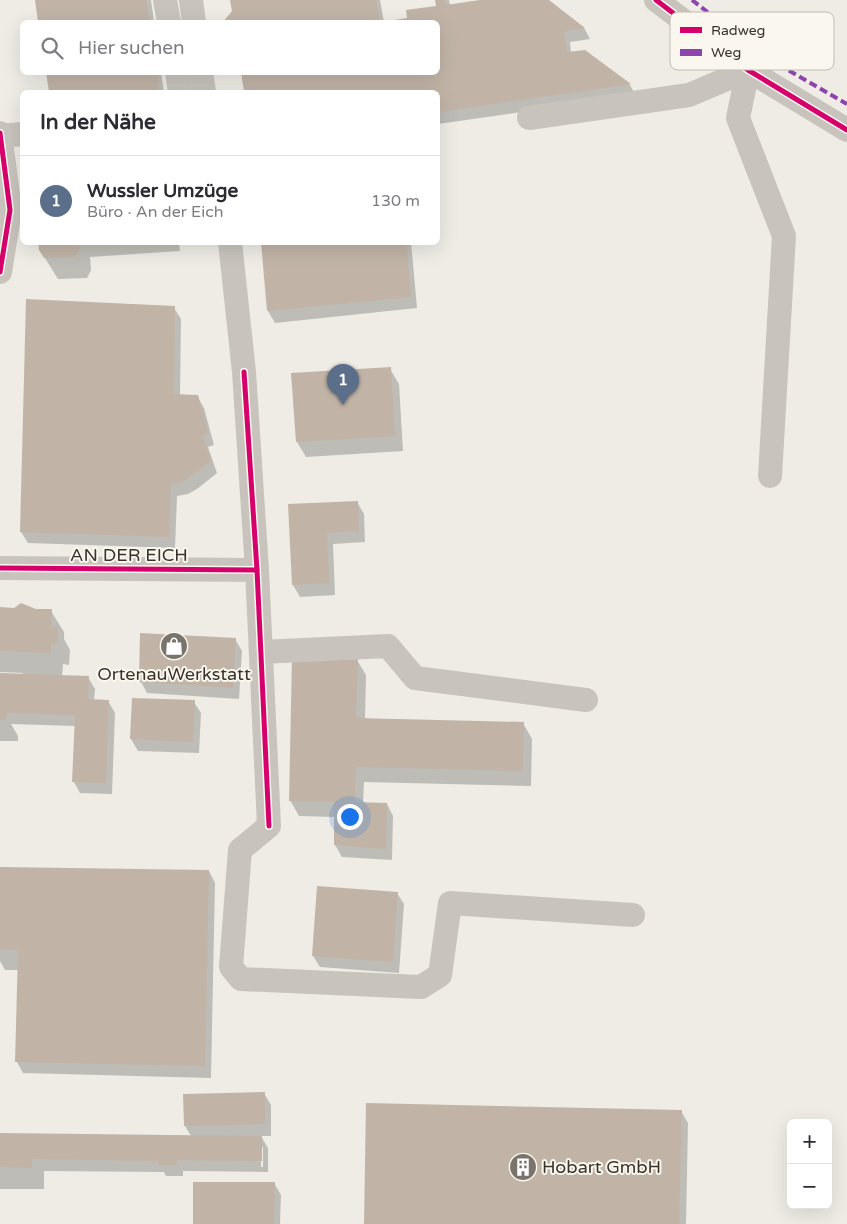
<!DOCTYPE html>
<html lang="de">
<head>
<meta charset="utf-8">
<style>
	:root { --surface:#fff; --page:#f2f2f3; --text:#2b2b33; --muted:#7c7c81; --line:#e1e1e2; --accent:#b45309 }
	body { margin:0; font-family:"Varela Round",sans-serif; background:var(--page); color:var(--text) }
	.controls { position:absolute; right:15px; bottom:15px; display:grid; overflow:hidden; border-radius:8px; box-shadow:0 5px 20px #0002 }
	.controls button { width:45px; height:45px; display:grid; place-items:center; padding:0; border:0; border-bottom:1px solid var(--line); background:var(--surface); color:var(--text); font:25px sans-serif }
	.you { position:absolute; left:349px; top:816px; width:18px; height:18px; margin:-12px; border:4px solid #fff; border-radius:50%; background:#1a73e8; box-shadow:0 0 0 8px #1a73e833 }
	.badge { display:grid; place-items:center; width:32px; height:32px; border-radius:50%; background:var(--accent); color:#fff; font-size:16px; font-weight:700 }
	.pin { position:absolute; translate:-50% -41px; filter:drop-shadow(0 1px 2px #0008) }
	.pin::after { content:''; position:absolute; top:26px; width:18px; height:15px; background:inherit; clip-path:polygon(0 0,100% 0,50% 100%) }
	.list { margin:0; padding:0; list-style:none }
	h2 { display:flex; justify-content:space-between; align-items:center; height:65px; margin:0; padding:0 20px; font-size:21px }
	h2 small { font-size:16px; font-weight:400; color:var(--muted) }
	.list li { display:grid; grid-template-columns:32px 1fr auto; gap:15px; align-items:center; box-sizing:border-box; height:90px; padding:0 20px; border-top:1px solid var(--line) }
	.list b { display:block; font-size:19px; white-space:nowrap }
	.list p { margin:0; font-size:16px; white-space:nowrap; color:var(--muted) }
	.list em { font-size:16px; font-style:normal; color:var(--muted) }
	.icon { flex:none; width:28px; height:28px; fill:none; stroke:currentColor; stroke-width:2; stroke-linecap:round; stroke-linejoin:round }
	.map { position:relative; flex:none; width:847px; height:1224px; overflow:hidden }
	.search { position:absolute; background:var(--surface); box-shadow:0 5px 20px #0002; left:20px; top:20px; width:420px; height:55px; display:flex; align-items:center; gap:12px; box-sizing:border-box; padding:0 18px; border-radius:8px; color:var(--muted); font-size:19px }
	.panel { position:absolute; background:var(--surface); box-shadow:0 5px 20px #0002; left:20px; top:90px; width:420px; height:155px; border-radius:8px }
	.map>svg:first-child { display:block }
	.shadow { fill:#0003; fill-rule:evenodd }
	.building { fill:#c1b4a7 }
	.lines { fill:none; stroke-linecap:round; stroke-linejoin:round }
	.minor { stroke:#c8c4bd; stroke-width:24 }
	.quiet { stroke:#8e44ad; stroke-width:4; stroke-dasharray:8 4; stroke-linecap:butt }
	.cycleway-casing { stroke:#faf7ee; stroke-width:8 }
	.cycleway { stroke:#d6006c; stroke-width:5 }
	.labels { text-anchor:middle; dominant-baseline:central; stroke-width:4; stroke-linejoin:round; paint-order:stroke }
	.street-label { font-size:18px; fill:#39332b; stroke:#faf7ee }
	.poi-label { font-size:18px; fill:#39332b; stroke:#faf7ee }
	.key { fill:#faf7ee; stroke:#c0bcb4; stroke-width:1 }
	.key-label { font-size:14px; fill:#39332b }
</style>
</head>
<body>
<div class="map">
<svg width="847" height="1224" viewBox="0 0 847 1224">
	<rect width="100%" height="100%" fill="#eeece5"/>
	<g class="shadow">
		<polygon points="36,0 151,0 154,22 40,22"/>
		<polygon points="232,0 380,0 384,22 225,22 234,11"/>
		<polygon points="437,0 449,0 450,5 482,0 547,0 584,28 590,39 570,42 571,53 584,52 630,85 636,96 438,124 438,92 245,92 242,74 240,72 438,72 438,22 390,22 408,19 437,7"/>
		<polygon points="47,72 161,72 164,92 50,92"/>
		<polygon points="40,242 179,242 180,251 90,257 91,270 87,278 58,279 40,250"/>
		<polygon points="262,242 411,242 417,308 275,323 268,311"/>
		<polygon points="174,308 181,319 180,396 197,396 204,408 214,445 208,447 217,473 197,489 188,494 177,496 175,548 28,543 21,532"/>
		<polygon points="390,369 399,384 403,451 306,457 297,442"/>
		<polygon points="357,502 364,514 365,542 333,544 335,595 300,597 293,585 290,505"/>
		<polygon points="0,608 51,611 64,632 64,639 70,650 69,665 63,664 62,676 88,677 95,689 94,701 108,701 115,713 112,794 80,793 74,782 75,726 11,724 18,736 18,741 0,741 0,674 23,675 23,673 0,672"/>
		<polygon points="235,639 242,651 239,699 147,693 141,682"/>
		<polygon points="357,660 366,675 365,720 523,723 532,739 531,786 364,782 363,804 387,804 393,816 392,860 342,857 335,845 335,817 299,816 290,800"/>
		<polygon points="194,702 201,713 199,753 138,751 131,739"/>
		<polygon points="0,868 209,871 215,883 211,1078 23,1073 17,1062 19,970 5,970 0,961"/>
		<polygon points="397,893 404,904 399,973 320,967 313,956"/>
		<path d="M264 1093 271 1105V1136H261L268 1148V1172L183 1171V1176H166L164 1172 44 1171V1189H0V1134L191 1136 185 1126ZM261 1147H263V1167H261Z"/>
		<polygon points="681,1111 688,1123 686,1224 365,1224"/>
		<polygon points="274,1183 281,1195 280,1224 194,1224"/>
	</g>
	<g class="building">
		<polygon points="35,0 146,0 150,22 38,22"/>
		<polygon points="230,0 376,0 380,22 223,22 232,11"/>
		<polygon points="435,0 445,0 446,5 480,0 549,0 585,28 564,31 567,52 585,50 631,84 438,112 438,92 244,92 241,72 438,72 438,22 388,21 407,18 406,10 436,6"/>
		<polygon points="46,72 157,72 159,92 49,92"/>
		<polygon points="38,242 79,242 80,248 75,257 44,258 39,250"/>
		<polygon points="261,242 406,242 411,297 267,311"/>
		<polygon points="26,299 175,306 174,394 198,395 208,433 202,435 211,461 190,477 181,482 171,484 169,537 20,532"/>
		<polygon points="391,367 395,436 296,442 291,373"/>
		<polygon points="358,501 359,531 327,533 329,583 292,585 288,504"/>
		<polygon points="21,603 36,609 52,609 51,627 58,627 58,643 51,643 51,653 0,651 0,607 14,608"/>
		<polygon points="140,633 236,638 233,688 139,682"/>
		<polygon points="292,657 358,659 356,718 524,722 523,771 356,767 355,802 387,803 386,849 334,845 334,802 289,801"/>
		<polygon points="0,673 89,676 88,699 109,700 106,783 72,782 75,715 6,713 6,720 0,720"/>
		<polygon points="132,698 195,700 193,742 130,739"/>
		<polygon points="0,867 209,870 205,1066 15,1062 18,950 0,949"/>
		<polygon points="317,886 398,892 393,962 312,956"/>
		<polygon points="265,1092 265,1124 184,1126 183,1094"/>
		<polygon points="366,1103 682,1110 679,1224 364,1224"/>
		<polygon points="0,1133 262,1136 262,1161 177,1160 177,1165 158,1165 158,1161 32,1159 32,1168 0,1167"/>
		<polygon points="193,1182 275,1182 274,1224 193,1224"/>
	</g>
	<g class="lines">
		<g class="minor">
			<polyline points="165,0 169,22"/>
			<polyline points="191,0 194,22"/>
			<polyline points="656,0 748,70 847,130"/>
			<polyline points="748,70 738,118 784,236 770,476"/>
			<polyline points="177,72 180,92"/>
			<polyline points="201,72 204,92"/>
			<polyline points="529,118 689,95 748,70"/>
			<polyline points="0,133 10,210 0,272"/>
			<polyline points="0,136 22,134"/>
			<polyline points="230,242 244,372 257,570 269,826 240,850 231,967 241,979 421,987 440,975 450,903 633,915"/>
			<polyline points="0,568 257,570"/>
			<polyline points="261,652 388,646 415,678 586,700"/>
		</g>
		<polyline class="quiet" points="692,0 767,58 847,104"/>
		<g class="cycleway-casing">
			<g id="cycleway">
				<polyline points="656,0 748,70 847,130"/>
				<polyline points="0,133 10,210 0,272"/>
				<polyline points="244,372 257,570 269,826"/>
				<polyline points="0,568 257,570"/>
			</g>
		</g>
		<use href="#cycleway" class="cycleway"/>
	</g>
	<defs>
		<g id="shop-disc" transform="scale(1.4375)"><circle r="9.5" fill="#78746c" stroke="#faf7ee"/><path d="M-5-2.5h2.3a2.7 3.5 0 0 1 5.4 0H5L5.5 6h-11ZM-1.5-2.5h3a1.5 2.3 0 0 0-3 0Z" fill="#fff"/></g>
		<g id="building-disc" transform="scale(1.4375)"><circle r="9.5" fill="#78746c" stroke="#faf7ee"/><path d="M-4-6H4V6H1V3H-1V6H-4ZM-2.5-4.3h1.7v1.8h-1.7ZM.8-4.3h1.7v1.8H.8ZM-2.5-1h1.7V.8h-1.7ZM.8-1h1.7V.8H.8Z" fill="#fff"/></g>
	</defs>
	<g fill-rule="evenodd">
		<use href="#shop-disc" x="174" y="646"/>
		<use href="#building-disc" x="523" y="1167"/>
	</g>
	<g class="labels">
		<g class="street-label">
			<text x="129" y="555">AN DER EICH</text>
		</g>
		<g class="poi-label">
			<text x="174" y="674">OrtenauWerkstatt</text>
			<text x="542" y="1167" text-anchor="start">Hobart GmbH</text>
		</g>
	</g>
	<rect x="670" y="12" width="164" height="58" rx="8" class="key"/>
	<rect x="680" y="27" width="22" height="6" fill="#d6006c"/>
	<rect x="680" y="49" width="22" height="7" fill="#8e44ad"/>
	<g class="key-label">
		<text x="711" y="35">Radweg</text>
		<text x="711" y="57">Weg</text>
	</g>
</svg>
<div class="controls">
<button>+</button>
<button>−</button>
</div>
<div class="you"></div>
<div class="pin badge" style="left:343px;top:405px;background:#5c6f8a">1</div>
<div class="search"><svg class="icon" aria-label="search" viewBox="0 0 24 24"><circle cx="10" cy="10" r="6"/><path d="M15 15l6 6"/></svg>Hier suchen</div>
<section class="panel">
<h2>In der Nähe<small></small></h2>
<ul class="list">
<li><span class="badge" style="background:#5c6f8a">1</span><div><b>Wussler Umzüge</b><p>Büro · An der Eich</p></div><em>130 m</em></li>
</ul>
</section>
</div>
</body>
</html>
